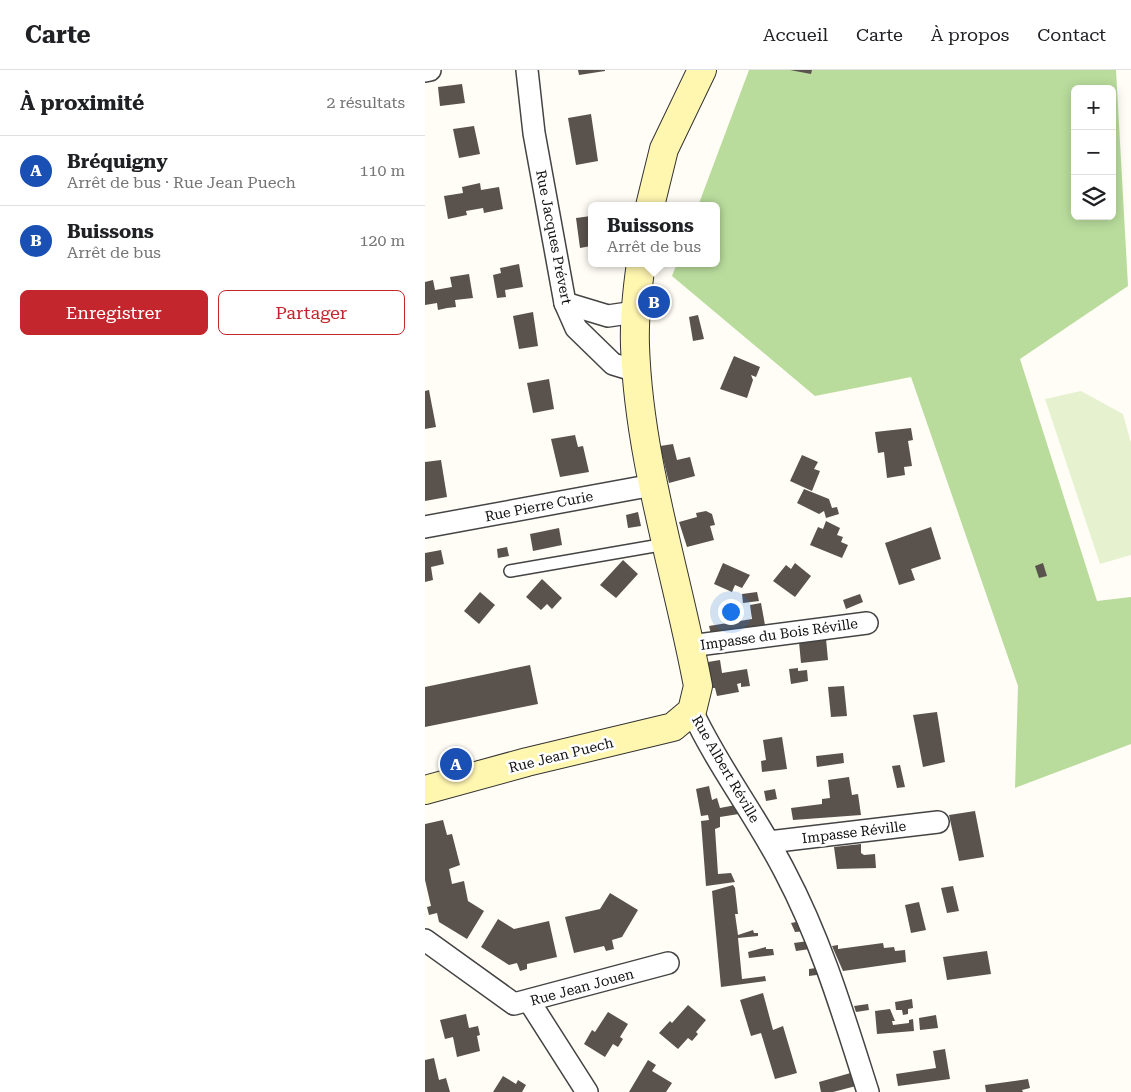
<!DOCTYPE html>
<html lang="fr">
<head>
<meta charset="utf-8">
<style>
	:root { --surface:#fff; --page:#f2f2f2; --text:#202124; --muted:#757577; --line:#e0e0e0; --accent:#c4262e }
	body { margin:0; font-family:"Roboto Serif",serif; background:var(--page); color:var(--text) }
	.controls { position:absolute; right:15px; top:15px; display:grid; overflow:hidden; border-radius:8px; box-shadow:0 2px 12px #0003 }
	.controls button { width:45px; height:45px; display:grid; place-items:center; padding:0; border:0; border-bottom:1px solid var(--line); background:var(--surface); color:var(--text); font:25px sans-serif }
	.you { position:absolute; left:305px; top:541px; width:18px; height:18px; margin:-12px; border:4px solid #fff; border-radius:50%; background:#1a73e8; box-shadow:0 0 0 8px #1a73e833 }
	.badge { display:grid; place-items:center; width:32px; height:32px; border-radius:50%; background:var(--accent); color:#fff; font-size:16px; font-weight:700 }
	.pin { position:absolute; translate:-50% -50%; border:2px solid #fff; box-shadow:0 1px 5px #0006 }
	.popup { position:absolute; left:163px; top:132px; width:132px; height:65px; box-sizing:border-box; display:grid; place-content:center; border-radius:8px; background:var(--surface); filter:drop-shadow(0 1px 4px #0005); font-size:16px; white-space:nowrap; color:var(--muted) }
	.popup b { font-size:19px; color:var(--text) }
	.popup::after { content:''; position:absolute; left:50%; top:100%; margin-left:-10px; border:10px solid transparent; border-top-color:var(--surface) }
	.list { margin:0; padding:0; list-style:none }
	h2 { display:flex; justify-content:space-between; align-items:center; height:65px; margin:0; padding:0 20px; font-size:21px }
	h2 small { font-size:16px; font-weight:400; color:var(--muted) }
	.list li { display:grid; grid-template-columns:32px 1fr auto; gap:15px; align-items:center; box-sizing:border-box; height:70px; padding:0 20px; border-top:1px solid var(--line) }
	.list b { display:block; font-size:19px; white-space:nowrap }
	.list p { margin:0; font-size:16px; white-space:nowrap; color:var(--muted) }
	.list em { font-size:16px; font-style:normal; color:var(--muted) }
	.actions { display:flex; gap:10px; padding:15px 20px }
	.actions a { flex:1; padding:11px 0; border:1px solid var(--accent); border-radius:8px; text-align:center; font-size:18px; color:var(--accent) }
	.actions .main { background:var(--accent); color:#fff }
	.icon { flex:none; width:28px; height:28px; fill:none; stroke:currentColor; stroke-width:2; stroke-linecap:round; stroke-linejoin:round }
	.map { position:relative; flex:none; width:706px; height:1022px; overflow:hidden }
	header { display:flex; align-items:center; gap:30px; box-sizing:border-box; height:70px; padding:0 25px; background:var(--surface); border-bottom:1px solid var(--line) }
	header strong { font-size:24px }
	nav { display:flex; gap:28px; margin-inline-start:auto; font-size:18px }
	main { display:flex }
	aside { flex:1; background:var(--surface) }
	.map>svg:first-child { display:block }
	.forest { fill:#b9dc9c; fill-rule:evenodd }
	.pitch { fill:#e6f2cf }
	.building { fill:#5a524d }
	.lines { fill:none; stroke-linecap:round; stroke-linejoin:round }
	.lane-casing { stroke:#444; stroke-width:14 }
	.street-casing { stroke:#444; stroke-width:24 }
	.secondary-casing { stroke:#333; stroke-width:30 }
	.lane { stroke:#fff; stroke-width:11 }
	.street { stroke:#fff; stroke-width:21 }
	.secondary { stroke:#fff6b0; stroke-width:28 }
	.labels { text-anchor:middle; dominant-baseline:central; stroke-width:5; stroke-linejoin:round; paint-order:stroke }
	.street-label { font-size:14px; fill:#111; stroke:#fff }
</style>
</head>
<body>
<header>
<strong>Carte</strong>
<nav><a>Accueil</a><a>Carte</a><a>À propos</a><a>Contact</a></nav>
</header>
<main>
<aside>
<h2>À proximité<small>2 résultats</small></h2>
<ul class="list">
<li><span class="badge" style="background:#1a4fb4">A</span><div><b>Bréquigny</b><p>Arrêt de bus · Rue Jean Puech</p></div><em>110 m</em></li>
<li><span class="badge" style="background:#1a4fb4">B</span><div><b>Buissons</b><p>Arrêt de bus</p></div><em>120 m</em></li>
</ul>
<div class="actions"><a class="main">Enregistrer</a><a>Partager</a></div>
</aside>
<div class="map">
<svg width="706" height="1022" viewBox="0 0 706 1022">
	<rect width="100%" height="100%" fill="#fffdf5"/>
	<path class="forest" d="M324 0H691L703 216 595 289 672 531 706 527V674L590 718 593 616 486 307 390 326 247 206 252 193H292V136H273ZM650 19H687V146H650Z"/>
	<polygon class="pitch" points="656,321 698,344 706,373 706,485 675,494 620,329"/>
	<g class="building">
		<polygon points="153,0 180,0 180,1 154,5"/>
		<polygon points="365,0 387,0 386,4"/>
		<polygon points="37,14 40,33 15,36 13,17"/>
		<polygon points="166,44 173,91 151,95 143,48"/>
		<polygon points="49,56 55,84 34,88 28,59"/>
		<polygon points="55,113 56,120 74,117 78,139 59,143 58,138 41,141 42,145 23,149 19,126 38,123 37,117"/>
		<polygon points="166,146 166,176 155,178 151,148"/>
		<polygon points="94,194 98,217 80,220 81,227 72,228 68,205 76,203 75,198"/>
		<polygon points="44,204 48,228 30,230 31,237 22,238 13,240 12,233 0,235 0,212 8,210 10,220 27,217 25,207"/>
		<polygon points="108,242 113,276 94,279 88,246"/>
		<polygon points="273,245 279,269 268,271 264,247"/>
		<polygon points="309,286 335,297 331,307 326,305 328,310 322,328 295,319"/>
		<polygon points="124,309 129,339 108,343 102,313"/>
		<polygon points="4,320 11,357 0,359 0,321"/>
		<polygon points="486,358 488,370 483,371 487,396 479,397 480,405 462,408 459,382 453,383 450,362"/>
		<polygon points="150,365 153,377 158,376 164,402 135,407 126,369"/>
		<polygon points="248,374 252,390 265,387 270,406 244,413 235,376"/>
		<polygon points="377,385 393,392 389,399 395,401 387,421 365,411"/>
		<polygon points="16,390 22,427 0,431 0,392"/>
		<polygon points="379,419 404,429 407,438 412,437 414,444 401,448 399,441 394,444 372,433"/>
		<polygon points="281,441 287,444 290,455 285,456 289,470 262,477 254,452 272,447 271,443"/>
		<polygon points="213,442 216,456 203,458 201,445"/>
		<polygon points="401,451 415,458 412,465 418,467 416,472 423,475 417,488 385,475 393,457 398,459"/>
		<polygon points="506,457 516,489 486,499 490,510 474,515 460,473"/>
		<polygon points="134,458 137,475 108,481 105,464"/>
		<polygon points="82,477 84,486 73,488 72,479"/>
		<polygon points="16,480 19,494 6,497 8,510 0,512 0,483"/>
		<polygon points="198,490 213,504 191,528 175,515"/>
		<polygon points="298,493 325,505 317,518 310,515 307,522 289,514"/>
		<polygon points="370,493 386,506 370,527 348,511 361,495 366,499"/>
		<polygon points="618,493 622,506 614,508 610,496"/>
		<polygon points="117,509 137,528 127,539 122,534 116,540 101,527"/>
		<polygon points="55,522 70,535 54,554 39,541"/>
		<polygon points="332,522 334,531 318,533 317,524"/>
		<polygon points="435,524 438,532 421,539 418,530"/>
		<polygon points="336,533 340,555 286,564 284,556 327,549 325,535"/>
		<polygon points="401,569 403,590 376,593 374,572"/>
		<polygon points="295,590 297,603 322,599 325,616 316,617 316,613 312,614 314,622 292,626 290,618 288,618 283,592"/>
		<polygon points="105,595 113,634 0,657 0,617"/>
		<polygon points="373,598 373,601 382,600 383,611 366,614 364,599"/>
		<polygon points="419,616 422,646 406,647 403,617"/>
		<polygon points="512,642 520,692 498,697 488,645"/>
		<polygon points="357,667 362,699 337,702 336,691 341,690 338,670"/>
		<polygon points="418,683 419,693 392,697 391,686"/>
		<polygon points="475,695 480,717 472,718 467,696"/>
		<polygon points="424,707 427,725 433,724 436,745 368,750 366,738 397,734 397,729 405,728 403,710"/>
		<polygon points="284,716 287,730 292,728 295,738 316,734 320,743 295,747 295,757 290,759 293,804 306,803 310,812 281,816 276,751 284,750 283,745 276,746 271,719"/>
		<polygon points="350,719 352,729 341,731 339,721"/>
		<polygon points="550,741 559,787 534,791 524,745"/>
		<polygon points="18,750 22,765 27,764 35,795 24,799 27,814 39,811 43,831 59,841 42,869 14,852 12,843 4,845 2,837 6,836 0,810 0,754"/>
		<polygon points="436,774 436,783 439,785 450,784 451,798 412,799 409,777"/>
		<polygon points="308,815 310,818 313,844 310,844 313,865 328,860 329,863 333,863 333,866 313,868 317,909 340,906 341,911 296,917 287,821"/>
		<polygon points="528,816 534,841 522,843 516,818"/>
		<polygon points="185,823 213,840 197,867 187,870 189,879 181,881 179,876 149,883 140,847 175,839"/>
		<polygon points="494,832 501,860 486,863 480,835"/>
		<polygon points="73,849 89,859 124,851 132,887 102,894 102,899 95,901 92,893 84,895 56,877"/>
		<polygon points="376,851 381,861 370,862 366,853"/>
		<polygon points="383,871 385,879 371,881 369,873"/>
		<polygon points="458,873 459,878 469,877 470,881 480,880 481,892 418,901 407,876 413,875 413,879"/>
		<polygon points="341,877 341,879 348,879 349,885 324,888 323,882"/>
		<polygon points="562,881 566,904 522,910 518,887"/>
		<polygon points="398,897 399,904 384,906 384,899"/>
		<polygon points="338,923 348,960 358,956 372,1003 350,1009 336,963 326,966 315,930"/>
		<polygon points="487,929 488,938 483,939 483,944 478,945 477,940 471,940 470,932"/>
		<polygon points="443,934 444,940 431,942 429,936"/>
		<polygon points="263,935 281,950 271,962 273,964 267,971 263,968 253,979 234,963 245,951 247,953"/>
		<polygon points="465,939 470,951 467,951 468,955 484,953 484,950 488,949 489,961 452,964 450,941"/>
		<polygon points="183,942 203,954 195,967 198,969 193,977 188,974 180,987 159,974 167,960 170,962"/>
		<polygon points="41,944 44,958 53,956 55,965 52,966 55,981 32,987 28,967 20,969 15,950"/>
		<polygon points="511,945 513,958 495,960 494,948"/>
		<polygon points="520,979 525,1009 473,1016 471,1004 511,998 508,981"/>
		<polygon points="9,988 14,1010 21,1008 25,1022 0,1022 0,990"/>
		<polygon points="223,990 231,995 227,1001 247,1013 241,1022 204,1022"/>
		<polygon points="429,1002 431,1016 408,1022 396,1022 394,1012"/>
		<polygon points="78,1006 91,1014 93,1010 101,1015 97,1022 68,1022"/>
		<polygon points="603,1009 605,1018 597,1020 598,1022 561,1022 560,1015"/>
	</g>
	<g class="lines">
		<g class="lane-casing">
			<polyline id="lane" points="85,501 241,474"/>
		</g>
		<g class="street-casing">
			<g id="street">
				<polyline points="102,0 109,63 140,233 151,258 188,294 211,301"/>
				<polyline points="0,1 5,0"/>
				<polyline points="140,233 183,246 210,242"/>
				<polyline points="0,457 228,415"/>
				<polyline points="265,576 442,553"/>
				<path d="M267 641C293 697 332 747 360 802 397 872 419 947 443 1022"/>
				<polyline points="344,772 513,752"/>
				<polyline points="0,870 89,934 243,893"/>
				<polyline points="104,931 162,1022"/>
			</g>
		</g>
		<g class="secondary-casing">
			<g id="secondary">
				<polyline points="225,136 239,79 277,0"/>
				<path d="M0 720 102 692 248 657 267 641 273 616C252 503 214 392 210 276 209 248 212 221 216 193"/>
			</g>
		</g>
		<use href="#lane" class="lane"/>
		<use href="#street" class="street"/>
		<use href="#secondary" class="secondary"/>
	</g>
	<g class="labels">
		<g class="street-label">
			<text transform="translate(129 167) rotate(79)">Rue Jacques Prévert</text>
			<text transform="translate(114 436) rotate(-11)">Rue Pierre Curie</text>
			<text transform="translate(354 564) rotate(-8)">Impasse du Bois Réville</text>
			<text transform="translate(136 685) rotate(-14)">Rue Jean Puech</text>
			<text transform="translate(301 699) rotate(60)">Rue Albert Réville</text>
			<text transform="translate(429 762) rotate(-7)">Impasse Réville</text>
			<text transform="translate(157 917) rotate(-15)">Rue Jean Jouen</text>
		</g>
	</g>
</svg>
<div class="controls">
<button>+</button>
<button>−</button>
<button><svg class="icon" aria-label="layers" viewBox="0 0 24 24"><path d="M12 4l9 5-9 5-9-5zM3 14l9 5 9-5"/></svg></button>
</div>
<div class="you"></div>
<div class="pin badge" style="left:31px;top:694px;background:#1a4fb4">A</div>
<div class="pin badge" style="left:229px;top:232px;background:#1a4fb4">B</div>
<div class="popup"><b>Buissons</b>Arrêt de bus</div>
</div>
</main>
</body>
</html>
